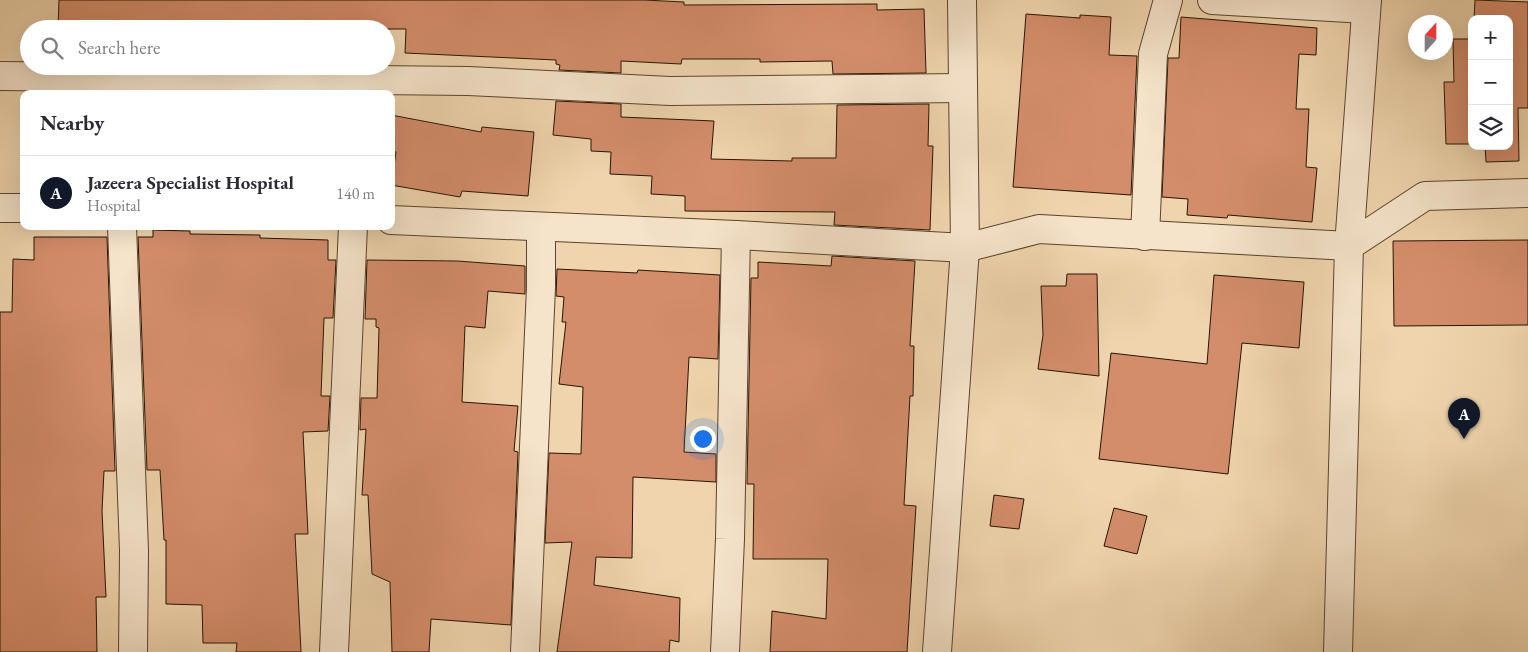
<!DOCTYPE html>
<html lang="en">
<head>
<meta charset="utf-8">
<style>
	:root { --surface:#fff; --page:#f2f2f3; --text:#2b2b33; --muted:#7c7c81; --line:#e1e1e2; --accent:#111827 }
	body { margin:0; font-family:"EB Garamond",serif; background:var(--page); color:var(--text) }
	.controls { position:absolute; right:15px; top:15px; display:grid; overflow:hidden; border-radius:10px; box-shadow:0 5px 20px #0002 }
	.controls button { width:45px; height:45px; display:grid; place-items:center; padding:0; border:0; border-bottom:1px solid var(--line); background:var(--surface); color:var(--text); font:25px sans-serif }
	.compass { position:absolute; left:1408px; top:15px; width:45px; height:45px; border-radius:50%; background:var(--surface); box-shadow:0 5px 20px #0002; rotate:21deg }
	.you { position:absolute; left:702px; top:438px; width:18px; height:18px; margin:-12px; border:4px solid #fff; border-radius:50%; background:#1a73e8; box-shadow:0 0 0 8px #1a73e833 }
	.badge { display:grid; place-items:center; width:32px; height:32px; border-radius:50%; background:var(--accent); color:#fff; font-size:16px; font-weight:700 }
	.pin { position:absolute; translate:-50% -41px; filter:drop-shadow(0 1px 2px #0008) }
	.pin::after { content:''; position:absolute; top:26px; width:18px; height:15px; background:inherit; clip-path:polygon(0 0,100% 0,50% 100%) }
	.list { margin:0; padding:0; list-style:none }
	h2 { display:flex; justify-content:space-between; align-items:center; height:65px; margin:0; padding:0 20px; font-size:21px }
	h2 small { font-size:16px; font-weight:400; color:var(--muted) }
	.list li { display:grid; grid-template-columns:32px 1fr auto; gap:15px; align-items:center; box-sizing:border-box; height:75px; padding:0 20px; border-top:1px solid var(--line) }
	.list b { display:block; font-size:19px; white-space:nowrap }
	.list p { margin:0; font-size:16px; white-space:nowrap; color:var(--muted) }
	.list em { font-size:16px; font-style:normal; color:var(--muted) }
	.icon { flex:none; width:28px; height:28px; fill:none; stroke:currentColor; stroke-width:2; stroke-linecap:round; stroke-linejoin:round }
	.map { position:relative; flex:none; width:1528px; height:652px; overflow:hidden }
	.search { position:absolute; background:var(--surface); box-shadow:0 5px 20px #0002; left:20px; top:20px; width:375px; height:55px; display:flex; align-items:center; gap:12px; box-sizing:border-box; padding:0 18px; border-radius:28px; color:var(--muted); font-size:19px }
	.panel { position:absolute; background:var(--surface); box-shadow:0 5px 20px #0002; left:20px; top:90px; width:375px; height:140px; border-radius:10px }
	.map>svg:first-child { display:block }
	.building { fill:#d48d6b; stroke:#271501 }
	.lines { fill:none; stroke-linecap:round; stroke-linejoin:round }
	.minor-casing { stroke:#59452c; stroke-width:30 }
	.minor { stroke:#f5e3ca; stroke-width:28 }
</style>
</head>
<body>
<div class="map">
<svg width="1528" height="652" viewBox="0 0 1528 652">
	<rect width="100%" height="100%" fill="#efd4ad"/>
	<filter id="stains"><feTurbulence type="fractalNoise" baseFrequency=".004" numOctaves="4"/><feColorMatrix values="0 0 0 0 .2 0 0 0 0 .09 0 0 0 0 .02 0 0 0 .5 -.17"/></filter>
	<radialGradient id="worn" r=".72"><stop offset=".6" stop-color="#630" stop-opacity="0"/><stop offset="1" stop-color="#630" stop-opacity=".3"/></radialGradient>
	<g class="building">
		<polygon points="59,0 644,0 684,2 684,5 877,4 877,10 924,9 926,73 833,74 832,61 760,62 760,59 682,59 681,64 621,61 621,73 559,70 560,65 556,64 556,60 405,53 406,29 58,29"/>
		<polygon points="1475,0 1528,2 1528,108 1518,108 1519,161 1486,162 1485,146 1509,146 1509,19 1474,19"/>
		<polygon points="1026,14 1080,18 1080,15 1111,17 1109,55 1137,56 1131,195 1013,187"/>
		<polygon points="1181,17 1317,28 1316,55 1299,54 1296,109 1309,109 1306,167 1317,168 1312,222 1228,215 1227,218 1187,215 1188,199 1162,197 1168,58 1179,58"/>
		<polygon points="1453,39 1472,39 1472,144 1446,144 1444,82 1454,82"/>
		<polygon points="556,101 621,104 621,117 714,121 711,159 792,161 792,158 836,158 837,105 929,104 928,146 933,146 930,230 834,225 835,212 685,211 685,196 651,194 652,176 610,174 611,152 591,151 591,139 553,135"/>
		<polygon points="391,115 481,132 482,127 534,132 528,196 462,191 460,197 391,185 396,152 391,151"/>
		<polygon points="153,230 190,231 190,234 260,235 260,238 328,240 328,260 336,260 333,318 324,318 321,396 330,396 328,431 303,432 308,534 295,534 301,652 236,652 237,643 203,643 202,605 166,604 166,540 164,540 160,470 147,470 138,237 153,237"/>
		<polygon points="34,237 107,237 115,471 104,471 102,511 106,597 96,597 97,652 0,652 0,312 12,312 13,259 34,260"/>
		<polygon points="1528,240 1528,325 1394,326 1393,241"/>
		<polygon points="832,256 915,261 910,346 914,346 913,396 910,396 904,505 916,506 907,652 770,652 772,611 826,619 828,559 753,559 754,484 747,484 751,278 758,278 758,262 831,266"/>
		<polygon points="367,260 457,261 525,266 525,294 488,291 485,328 465,326 462,402 518,406 514,451 518,452 511,625 431,619 429,652 392,652 390,582 372,574 368,495 362,495 366,429 360,430 361,398 377,398 379,328 376,327 376,319 365,319"/>
		<polygon points="557,269 637,273 638,270 720,275 718,359 689,357 684,452 716,454 716,482 633,477 632,558 596,557 594,585 680,598 679,642 670,640 669,652 557,652 572,542 545,543 549,453 581,454 583,387 559,384 566,322 562,322 564,297 556,296"/>
		<polygon points="1067,274 1097,274 1099,376 1038,369 1043,335 1041,286 1066,286"/>
		<polygon points="1214,275 1304,282 1299,348 1242,343 1228,474 1099,459 1111,353 1207,364"/>
		<polygon points="994,495 1024,499 1019,529 990,526"/>
		<polygon points="1114,508 1147,516 1137,554 1104,546"/>
	</g>
	<g class="lines">
		<g class="minor-casing">
			<g id="minor">
				<polyline points="1212,0 1366,9"/>
				<polyline points="0,76 468,81 670,91 963,88"/>
				<polyline points="0,208 24,208"/>
				<polyline points="391,220 736,235 965,248 1039,229 1349,246 1425,196 1528,193"/>
				<polyline points="122,226 134,551 133,652"/>
				<polyline points="1145,236 1153,54 1168,0"/>
				<polyline points="334,652 353,226"/>
				<polyline points="525,652 541,287 541,228"/>
				<polyline points="725,652 730,539 736,235"/>
				<polyline points="937,652 965,248 962,0"/>
				<polyline points="1338,652 1349,246 1367,0"/>
			</g>
		</g>
		<use href="#minor" class="minor"/>
	</g>
	<rect width="100%" height="100%" filter="url(#stains)"/>
	<rect width="100%" height="100%" fill="url(#worn)"/>
</svg>
<div class="controls">
<button>+</button>
<button>−</button>
<button><svg class="icon" aria-label="layers" viewBox="0 0 24 24"><path d="M12 4l9 5-9 5-9-5zM3 14l9 5 9-5"/></svg></button>
</div>
<svg class="compass" viewBox="-18 -18 36 36"><path d="M0-13l5 13h-10z" fill="#e53935"/><path d="M0 13l5-13h-10z" fill="#7c7c81"/></svg>
<div class="you"></div>
<div class="pin badge" style="left:1464px;top:439px">A</div>
<div class="search"><svg class="icon" aria-label="search" viewBox="0 0 24 24"><circle cx="10" cy="10" r="6"/><path d="M15 15l6 6"/></svg>Search here</div>
<section class="panel">
<h2>Nearby<small></small></h2>
<ul class="list">
<li><span class="badge">A</span><div><b>Jazeera Specialist Hospital</b><p>Hospital</p></div><em>140 m</em></li>
</ul>
</section>
</div>
</body>
</html>
